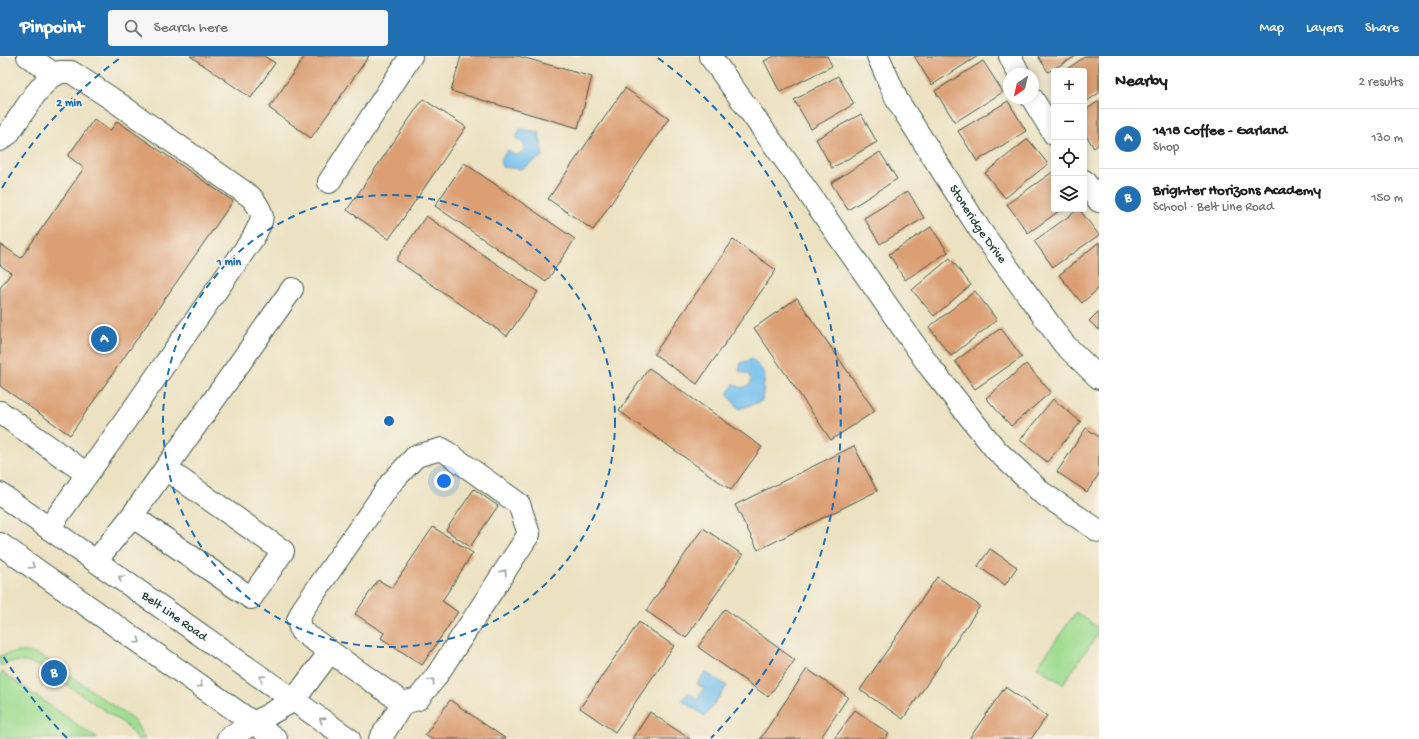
<!DOCTYPE html>
<html lang="en">
<head>
<meta charset="utf-8">
<style>
	:root { --surface:#fff; --page:#f6f6f6; --text:#202124; --muted:#757577; --line:#e0e0e0; --accent:#1f6fb2 }
	body { margin:0; font-family:"Gochi Hand",sans-serif; background:var(--page); color:var(--text) }
	.controls { position:absolute; right:12px; top:12px; display:grid; overflow:hidden; border-radius:4px; box-shadow:0 2px 10px #0003 }
	.controls button { width:36px; height:36px; display:grid; place-items:center; padding:0; border:0; border-bottom:1px solid var(--line); background:var(--surface); color:var(--text); font:20px sans-serif }
	.compass { position:absolute; left:1003px; top:12px; width:36px; height:36px; border-radius:50%; background:var(--surface); box-shadow:0 2px 10px #0003; rotate:214deg }
	.you { position:absolute; left:444px; top:425px; width:14px; height:14px; margin:-10px; border:3px solid #fff; border-radius:50%; background:#1a73e8; box-shadow:0 0 0 6px #1a73e833 }
	.badge { display:grid; place-items:center; width:26px; height:26px; border-radius:50%; background:var(--accent); color:#fff; font-size:13px; font-weight:700 }
	.pin { position:absolute; translate:-50% -50%; border:2px solid #fff; box-shadow:0 1px 4px #0006 }
	.list { margin:0; padding:0; list-style:none }
	h2 { display:flex; justify-content:space-between; align-items:center; height:52px; margin:0; padding:0 16px; font-size:17px }
	h2 small { font-size:13px; font-weight:400; color:var(--muted) }
	.list li { display:grid; grid-template-columns:26px 1fr auto; gap:12px; align-items:center; box-sizing:border-box; height:60px; padding:0 16px; border-top:1px solid var(--line) }
	.list b { display:block; font-size:15px; white-space:nowrap }
	.list p { margin:0; font-size:13px; white-space:nowrap; color:var(--muted) }
	.list em { font-size:13px; font-style:normal; color:var(--muted) }
	.icon { flex:none; width:22px; height:22px; fill:none; stroke:currentColor; stroke-width:2; stroke-linecap:round; stroke-linejoin:round }
	.map { position:relative; flex:none; width:1099px; height:683px; overflow:hidden }
	header { display:flex; align-items:center; gap:24px; box-sizing:border-box; height:56px; padding:0 20px; background:var(--accent); color:#fff }
	header strong { font-size:19px }
	nav { display:flex; gap:22px; margin-inline-start:auto; font-size:14px }
	.search { width:280px; height:36px; background:var(--page); display:flex; align-items:center; gap:10px; box-sizing:border-box; padding:0 14px; border-radius:4px; color:var(--muted); font-size:15px }
	main { display:flex }
	aside { flex:1; background:var(--surface) }
	.map>svg:first-child { display:block }
	.green { fill:#a0dd92; stroke:#608d63 }
	.water { fill:#74c0ee; stroke:#4a7e91 }
	.building { fill:#db9f73 }
	.lines { fill:none; stroke-linecap:round; stroke-linejoin:round }
	.minor-casing { stroke:#3e5649; stroke-width:24 }
	.major-casing { stroke:#3e5649; stroke-width:24 }
	.minor { stroke:#fff; stroke-width:22 }
	.major { stroke:#fff; stroke-width:22 }
	.oneway { stroke:#8f9e9a }
	.ring { fill:none; stroke:#1f6fb2; stroke-width:2; stroke-dasharray:7 5 }
	.labels { text-anchor:middle; dominant-baseline:central; stroke-width:3.5; stroke-linejoin:round; paint-order:stroke }
	.street-label { font-size:13px; fill:#1f3d34; stroke:#f7f3e8 }
	.centre { fill:#1f6fb2; stroke:#f7f3e8; stroke-width:2 }
	.ring-label { font-size:12px; text-anchor:middle; font-weight:bold; fill:#1f6fb2; stroke:#f7f3e8; stroke-width:3.5; stroke-linejoin:round; paint-order:stroke }
</style>
</head>
<body>
<header>
<strong>Pinpoint</strong>
<div class="search"><svg class="icon" aria-label="search" viewBox="0 0 24 24"><circle cx="10" cy="10" r="6"/><path d="M15 15l6 6"/></svg>Search here</div>
<nav><a>Map</a><a>Layers</a><a>Share</a></nav>
</header>
<main>
<div class="map">
<svg width="1099" height="683" viewBox="0 0 1099 683">
	<rect width="100%" height="100%" fill="#f7f3e8"/>
	<filter id="ink" filterUnits="userSpaceOnUse"><feTurbulence type="fractalNoise" baseFrequency=".025" numOctaves="2"/><feDisplacementMap in="SourceGraphic" scale="8" xChannelSelector="R" yChannelSelector="G"/><feConvolveMatrix kernelMatrix="1 2 1 2 8 2 1 2 1" color-interpolation-filters="sRGB"/></filter>
	<filter id="wash" filterUnits="userSpaceOnUse"><feTurbulence type="fractalNoise" baseFrequency=".012" numOctaves="4" result="noise"/><feDisplacementMap in="SourceGraphic" scale="16" xChannelSelector="R" yChannelSelector="G"/><feGaussianBlur stdDeviation="0.9" result="paint"/><feColorMatrix in="noise" values="0 0 0 0 0 0 0 0 0 0 0 0 0 0 0 0 0 1.4 0 .05"/><feComposite in="paint" operator="in"/></filter>
	<g filter="url(#wash)">
		<rect width="100%" height="100%" fill="#ece2c2"/>
		<g class="green">
			<polygon points="1076,556 1099,572 1099,576 1063,628 1037,611"/>
			<path d="M16 596H29L45 602 128 660 136 667 145 683H136L133 677 123 667 41 611C25 605 16 603 0 610V600Z"/>
			<polygon points="2,616 98,683 0,683 0,619"/>
		</g>
		<g class="water">
			<path d="M520 73 539 76 543 100 521 113 502 111 500 104 508 94C514 100 518 101 524 94V87L516 83Z"/>
			<path d="M752 303 765 317 762 345 739 353 727 338 734 328C740 332 745 333 751 327V323L748 318 739 315 741 307Z"/>
			<polygon points="705,616 727,630 705,660 682,644 688,637 697,642 704,632 697,628"/>
		</g>
		<g id="blocks">
			<g class="building">
				<polygon points="190,0 264,0 275,7 251,42"/>
				<polygon points="305,0 369,0 311,82 269,52"/>
				<polygon points="461,0 518,0 592,21 578,72 451,35"/>
				<polygon points="775,0 827,0 832,10 780,36 764,5"/>
				<polygon points="914,0 978,0 932,29"/>
				<polygon points="1038,0 1076,0 1048,16"/>
				<polygon points="1086,0 1099,0 1099,37 1084,47 1084,15 1064,15"/>
				<polygon points="983,5 1003,36 955,66 935,35"/>
				<polygon points="838,20 854,48 811,73 794,44"/>
				<polygon points="625,32 669,62 593,174 548,143"/>
				<polygon points="423,43 466,71 389,183 347,154"/>
				<polygon points="1008,45 1026,75 977,105 958,75"/>
				<polygon points="1099,45 1099,88 1094,92 1084,76 1084,55"/>
				<polygon points="861,58 877,86 832,112 816,83"/>
				<polygon points="94,63 110,75 117,65 233,145 70,379 0,330 0,232 11,217 0,209 0,188 21,202 84,112 68,100"/>
				<polygon points="1028,83 1048,108 1005,142 985,117"/>
				<polygon points="880,96 897,123 848,154 831,127"/>
				<polygon points="464,107 575,183 546,226 435,150"/>
				<polygon points="1054,115 1054,153 1062,153 1028,177 1007,148"/>
				<polygon points="908,135 924,162 880,188 864,162"/>
				<polygon points="1079,153 1099,179 1053,211 1034,185"/>
				<polygon points="426,160 538,236 507,280 396,204"/>
				<polygon points="931,171 948,196 905,224 889,198"/>
				<polygon points="733,184 776,214 697,328 654,298"/>
				<polygon points="1099,186 1099,232 1082,247 1059,219"/>
				<polygon points="950,202 971,229 934,260 912,234"/>
				<polygon points="975,235 997,264 951,300 929,271"/>
				<polygon points="797,242 875,355 831,384 754,272"/>
				<polygon points="1099,255 1099,274 1089,265"/>
				<polygon points="1001,272 1022,301 975,333 955,305"/>
				<polygon points="1026,308 1051,336 1011,370 986,342"/>
				<polygon points="649,312 762,391 731,434 619,355"/>
				<polygon points="1053,343 1081,366 1047,406 1020,384"/>
				<polygon points="1086,372 1099,381 1099,418 1087,436 1057,416"/>
				<polygon points="854,390 877,435 758,494 735,449"/>
				<polygon points="474,433 498,450 470,491 446,474"/>
				<polygon points="433,471 473,497 442,545 458,556 422,609 381,582 384,577 355,558 378,524 392,532"/>
				<polygon points="703,472 743,499 686,582 646,555"/>
				<polygon points="990,493 1017,511 1005,529 978,510"/>
				<polygon points="937,521 980,550 903,663 860,634"/>
				<polygon points="725,553 795,604 768,641 698,591"/>
				<polygon points="639,566 674,590 615,676 580,652"/>
				<polygon points="807,613 848,641 820,683 760,683"/>
				<polygon points="1005,631 1047,660 1031,683 969,683"/>
				<polygon points="450,644 506,683 431,683 425,679"/>
				<polygon points="855,654 889,678 885,683 834,683"/>
				<polygon points="650,656 690,683 632,683"/>
			</g>
		</g>
	</g>
	<g filter="url(#ink)">
		<use href="#blocks" fill-opacity="0" stroke="#3e5649" stroke-width="1"/>
		<g class="lines">
			<g class="minor-casing">
				<g id="minor">
					<polyline points="28,0 55,19"/>
					<polyline points="710,0 796,119 930,311 996,394 1042,437 1099,475"/>
					<path id="s1" d="M878 0 897 44 980 174 1064 288 1099 322"/>
					<polyline points="1010,0 1019,18"/>
					<polyline points="1032,42 1054,78"/>
					<path d="M0 84 8 78 36 37 49 22 60 16H71L112 43 251 141C267 160 263 162 253 182L123 368 49 472"/>
					<polyline points="1084,125 1099,145"/>
					<polyline points="329,126 411,0"/>
					<polyline points="0,356 87,418"/>
					<polyline points="132,460 251,542 283,495 166,413"/>
					<polyline points="96,505 132,460 292,233"/>
					<polyline points="294,644 330,596"/>
					<polyline points="228,683 230,681 254,667"/>
					<polyline points="380,683 403,647 418,643 435,622 529,478 519,448 442,393 416,400 391,427 303,553 298,564 301,575 403,647"/>
				</g>
			</g>
			<g class="major-casing">
				<g id="major">
					<path id="s2" d="M0 438 349 683"/>
					<polyline points="0,488 276,683"/>
					<polyline points="254,667 294,644"/>
				</g>
			</g>
			<use href="#minor" class="minor"/>
			<use href="#major" class="major"/>
		</g>
		<defs><path id="oneway-chevron" d="M-2-3.5L2.5 0L-2 3.5" fill="none" stroke-width="1.6" stroke-linecap="round" stroke-linejoin="round"/></defs>
		<g class="oneway">
			<use href="#oneway-chevron" transform="translate(32 510) rotate(35)"/>
			<use href="#oneway-chevron" transform="translate(504 516) rotate(-57)"/>
			<use href="#oneway-chevron" transform="translate(121 522) rotate(-145)"/>
			<use href="#oneway-chevron" transform="translate(138 585) rotate(35)"/>
			<use href="#oneway-chevron" transform="translate(262 622) rotate(-145)"/>
			<use href="#oneway-chevron" transform="translate(432 625) rotate(-54)"/>
			<use href="#oneway-chevron" transform="translate(200 629) rotate(35)"/>
			<use href="#oneway-chevron" transform="translate(322 664) rotate(-145)"/>
		</g>
	</g>
	<g class="ring">
		<circle cx="389" cy="365" r="226"/>
		<path d="M67 682A452 452 0 0 1 2 598M2 132A452 452 0 0 1 120 2M658 2A452 452 0 0 1 711 682"/>
	</g>
	<g class="labels">
		<g class="street-label">
			<text stroke="none"><textPath href="#s1" startOffset="196">Stoneridge Drive</textPath></text>
			<text stroke="none"><textPath href="#s2" startOffset="213">Belt Line Road</textPath></text>
		</g>
	</g>
	<circle cx="389" cy="365" r="6" class="centre"/>
	<g class="ring-label">
		<text x="69" y="50">2 min</text>
		<text x="229" y="209">1 min</text>
	</g>
</svg>
<div class="controls">
<button>+</button>
<button>−</button>
<button><svg class="icon" aria-label="locate" viewBox="0 0 24 24"><circle cx="12" cy="12" r="6"/><path d="M12 2v4M12 18v4M2 12h4M18 12h4"/></svg></button>
<button><svg class="icon" aria-label="layers" viewBox="0 0 24 24"><path d="M12 4l9 5-9 5-9-5zM3 14l9 5 9-5"/></svg></button>
</div>
<svg class="compass" viewBox="-18 -18 36 36"><path d="M0-13l5 13h-10z" fill="#e53935"/><path d="M0 13l5-13h-10z" fill="#757577"/></svg>
<div class="you"></div>
<div class="pin badge" style="left:104px;top:283px">A</div>
<div class="pin badge" style="left:54px;top:617px">B</div>
</div>
<aside>
<h2>Nearby<small>2 results</small></h2>
<ul class="list">
<li><span class="badge">A</span><div><b>1418 Coffee - Garland</b><p>Shop</p></div><em>130 m</em></li>
<li><span class="badge">B</span><div><b>Brighter Horizons Academy</b><p>School · Belt Line Road</p></div><em>150 m</em></li>
</ul>
</aside>
</main>
</body>
</html>
